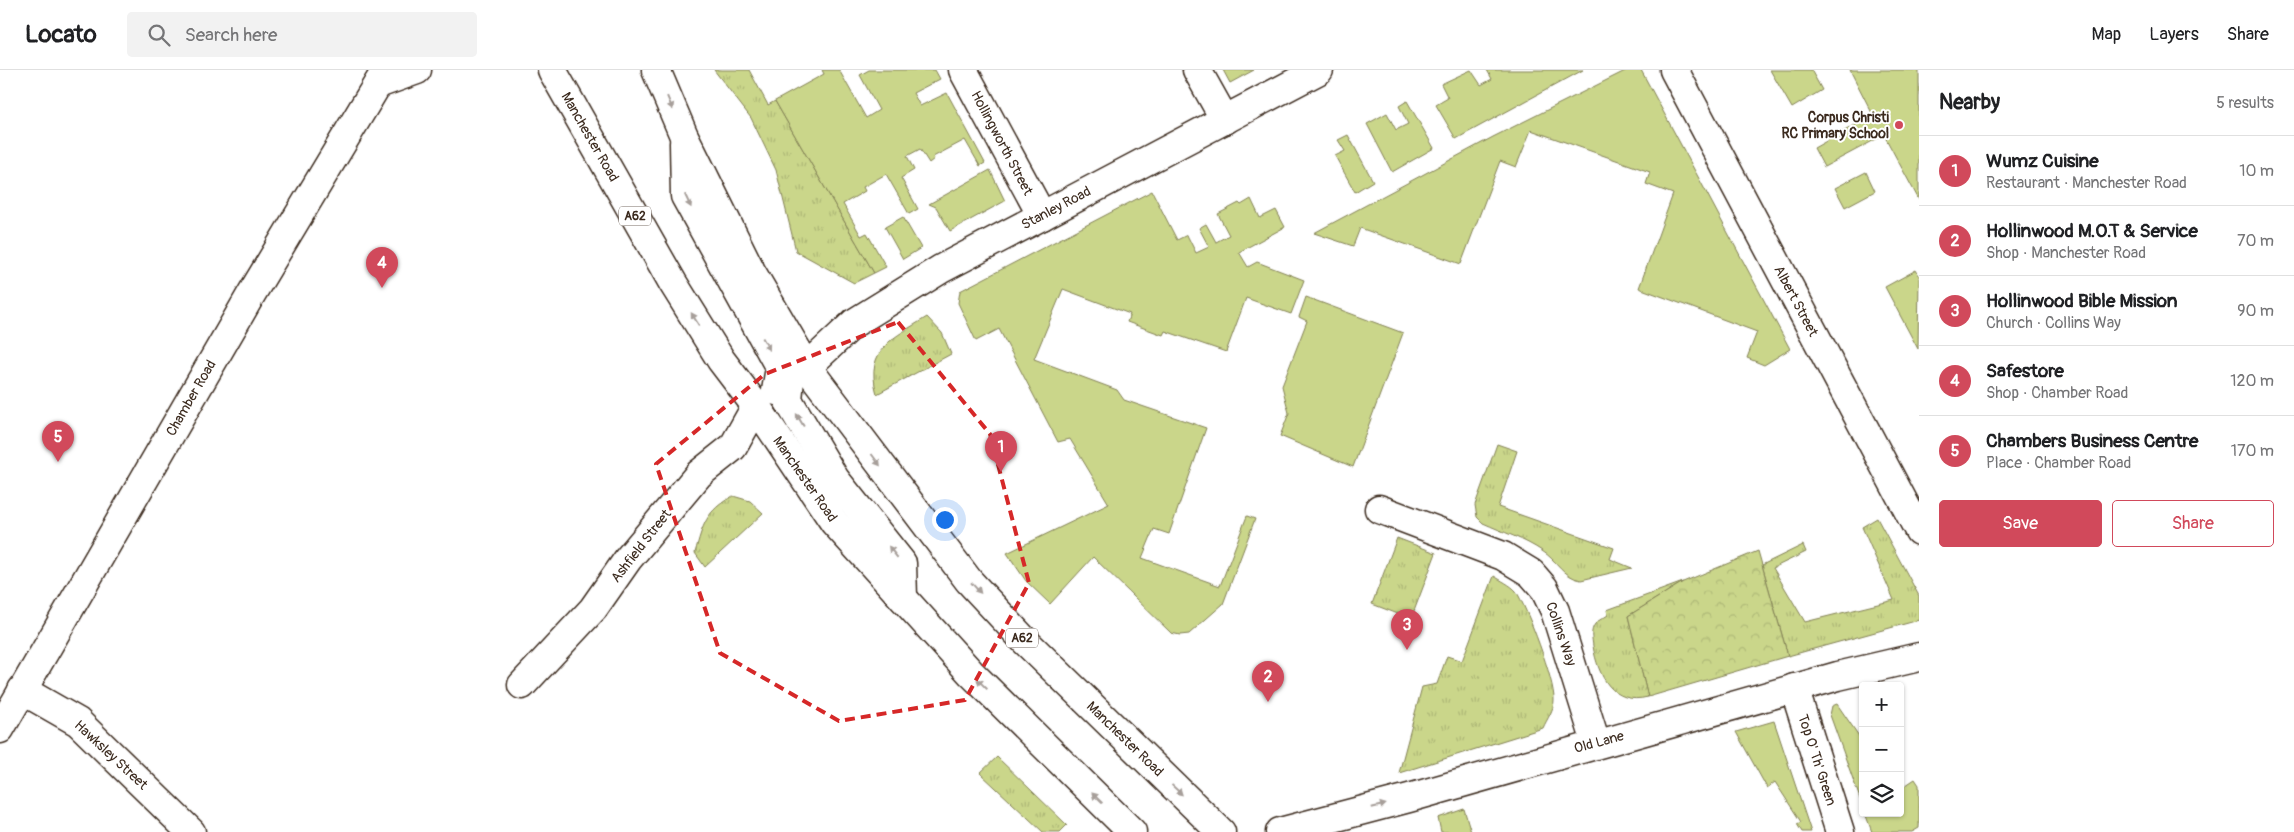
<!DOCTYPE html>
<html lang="en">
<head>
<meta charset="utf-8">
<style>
	:root { --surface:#fff; --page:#f2f2f2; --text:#202124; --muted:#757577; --line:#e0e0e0; --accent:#d1495b }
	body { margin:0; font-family:Pangolin,sans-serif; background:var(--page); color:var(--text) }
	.controls { position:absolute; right:15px; bottom:15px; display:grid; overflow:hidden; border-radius:5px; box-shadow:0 1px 4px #0004 }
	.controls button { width:45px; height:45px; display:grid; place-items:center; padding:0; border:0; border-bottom:1px solid var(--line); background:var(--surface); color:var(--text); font:25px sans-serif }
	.you { position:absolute; left:944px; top:449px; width:18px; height:18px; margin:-12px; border:4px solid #fff; border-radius:50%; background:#1a73e8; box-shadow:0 0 0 8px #1a73e833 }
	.badge { display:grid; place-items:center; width:32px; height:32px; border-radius:50%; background:var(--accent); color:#fff; font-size:16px; font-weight:700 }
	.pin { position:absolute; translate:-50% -41px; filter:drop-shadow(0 1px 2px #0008) }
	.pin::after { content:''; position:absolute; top:26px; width:18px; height:15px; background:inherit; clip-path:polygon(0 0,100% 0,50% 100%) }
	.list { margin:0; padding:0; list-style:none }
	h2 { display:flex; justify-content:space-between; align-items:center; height:65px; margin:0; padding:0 20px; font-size:21px }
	h2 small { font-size:16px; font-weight:400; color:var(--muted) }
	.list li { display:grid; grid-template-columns:32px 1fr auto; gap:15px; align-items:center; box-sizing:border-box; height:70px; padding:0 20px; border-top:1px solid var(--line) }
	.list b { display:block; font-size:19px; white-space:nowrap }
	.list p { margin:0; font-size:16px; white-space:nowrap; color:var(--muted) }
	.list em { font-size:16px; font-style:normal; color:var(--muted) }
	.actions { display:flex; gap:10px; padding:15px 20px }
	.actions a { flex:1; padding:11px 0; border:1px solid var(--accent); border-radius:5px; text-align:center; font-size:18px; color:var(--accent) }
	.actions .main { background:var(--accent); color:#fff }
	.icon { flex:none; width:28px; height:28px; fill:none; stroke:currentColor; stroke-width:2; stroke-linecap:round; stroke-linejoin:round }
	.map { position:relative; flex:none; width:1919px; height:762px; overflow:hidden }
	header { display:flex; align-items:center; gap:30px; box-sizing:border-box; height:70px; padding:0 25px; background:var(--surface); border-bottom:1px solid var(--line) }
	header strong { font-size:24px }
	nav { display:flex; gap:28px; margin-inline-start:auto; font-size:18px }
	.search { width:350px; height:45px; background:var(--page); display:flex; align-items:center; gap:12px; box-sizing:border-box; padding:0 18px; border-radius:5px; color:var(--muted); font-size:19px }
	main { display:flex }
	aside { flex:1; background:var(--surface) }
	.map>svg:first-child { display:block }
	.grass { fill:url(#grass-tufts); stroke:#828054 }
	.forest { fill:url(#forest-crowns); stroke:#828054 }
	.garden { fill:#cad68a; stroke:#828054 }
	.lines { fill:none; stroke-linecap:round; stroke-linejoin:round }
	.minor-casing { stroke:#3b2a1e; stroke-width:31 }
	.highway-casing { stroke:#3b2a1e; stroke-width:31 }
	.minor { stroke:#fff; stroke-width:28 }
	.highway { stroke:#fff; stroke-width:28 }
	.oneway { fill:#a79f9a }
	.marked { fill:none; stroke:#d62828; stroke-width:4; stroke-dasharray:10 6; stroke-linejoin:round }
	.poi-dot { fill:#d1495b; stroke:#fff; stroke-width:2 }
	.labels { text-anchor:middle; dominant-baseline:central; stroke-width:4; stroke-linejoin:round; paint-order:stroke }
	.shield { fill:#fff; stroke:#766a62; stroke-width:1 }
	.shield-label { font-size:12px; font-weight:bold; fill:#3b2a1e }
	.poi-label { font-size:14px; font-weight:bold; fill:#3b2a1e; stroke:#fff; text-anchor:end }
	.street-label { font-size:14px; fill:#3b2a1e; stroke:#fff }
</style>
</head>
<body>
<header>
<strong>Locato</strong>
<div class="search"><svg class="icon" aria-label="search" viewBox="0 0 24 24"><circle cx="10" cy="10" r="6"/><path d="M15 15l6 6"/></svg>Search here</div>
<nav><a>Map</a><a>Layers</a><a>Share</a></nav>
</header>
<main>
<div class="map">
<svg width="1919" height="762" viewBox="0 0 1919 762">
	<defs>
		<pattern id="grass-tufts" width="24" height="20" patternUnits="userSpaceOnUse" patternTransform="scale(1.25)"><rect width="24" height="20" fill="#cad68a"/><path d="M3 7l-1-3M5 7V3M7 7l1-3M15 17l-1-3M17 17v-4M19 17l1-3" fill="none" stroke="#aeb877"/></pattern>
		<pattern id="forest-crowns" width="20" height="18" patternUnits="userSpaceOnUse" patternTransform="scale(1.25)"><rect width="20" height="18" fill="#cad68a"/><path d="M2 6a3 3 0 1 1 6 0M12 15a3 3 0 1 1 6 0" fill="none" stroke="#aeb877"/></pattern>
	</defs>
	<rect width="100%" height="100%" fill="#fff"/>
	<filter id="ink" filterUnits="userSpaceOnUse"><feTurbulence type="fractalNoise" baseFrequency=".02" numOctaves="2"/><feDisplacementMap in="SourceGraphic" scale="10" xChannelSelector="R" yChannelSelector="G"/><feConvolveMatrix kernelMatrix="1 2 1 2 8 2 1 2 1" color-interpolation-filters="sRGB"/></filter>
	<g filter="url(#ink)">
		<g class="grass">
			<polygon points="714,0 749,0 768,35 775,31 874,203 854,213 796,181 776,100 751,48"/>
			<path d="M927 247 942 263 951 284 877 324C864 278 894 268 927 247Z"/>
			<path d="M1497 374 1517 381 1498 437 1614 478 1610 489 1632 498 1581 510C1563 507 1557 490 1542 481 1524 469 1503 462 1483 453L1477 447 1475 435Z"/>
			<path d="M733 426 750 431 763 443 705 497 695 483C703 454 706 441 733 426Z"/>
			<polygon points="1877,448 1919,526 1919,550 1788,586 1762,495 1803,475 1806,482 1773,498 1805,552 1894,530 1862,457"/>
			<polygon points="1397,468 1436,483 1411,549 1372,534"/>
			<path d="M1494 506C1500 510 1511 515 1516 521 1527 538 1555 611 1554 630 1554 640 1547 649 1543 658L1399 703 1422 617 1437 614 1447 586 1462 591Z"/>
			<path d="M1683 512 1628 546 1648 627C1613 636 1598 606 1593 576 1592 568 1590 561 1595 554 1598 550 1604 548 1608 545L1607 540Z"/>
			<polygon points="997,687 1067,755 1060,762 1043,762 980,703"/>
		</g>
		<polygon class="forest" points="1758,481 1788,586 1648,627 1628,546 1683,512"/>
		<g class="garden">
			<polygon points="822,0 839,0 866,48 879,40 860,5 869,0 935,0 940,9 913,23 920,36 947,23 985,93 980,96 965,70 933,87 934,89 929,93 920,79 907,86 914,100 901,108 918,139 909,144 886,104 863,117 865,121 843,134 861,166 867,163 886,197 874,203 775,31 824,4"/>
			<polygon points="1223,0 1254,0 1230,13"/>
			<polygon points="1471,0 1481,15 1492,9 1487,0 1583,0 1456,69 1436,35 1448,28 1441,14"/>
			<polygon points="1627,0 1641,0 1790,279 1764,295 1747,288 1757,262 1639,218 1673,124 1646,114 1650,102 1531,60 1516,97 1500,91 1461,194 1360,158 1353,176 1314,163 1493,67"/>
			<polygon points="1770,0 1811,0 1822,20 1792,38"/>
			<polygon points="1850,0 1919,0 1919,130 1884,65 1824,97 1814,78 1873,45"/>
			<polygon points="1407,31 1434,78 1392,102 1367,54 1387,43 1396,60 1408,54 1399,36"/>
			<polygon points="1348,65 1373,111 1355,122 1335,86 1345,81 1338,70"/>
			<polygon points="990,100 1005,131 950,161 936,137 929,134"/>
			<polygon points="1866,102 1875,121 1845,137 1835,118"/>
			<polygon points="1152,121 1177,170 1187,165 1196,183 1209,177 1199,158 1206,154 1216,172 1229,165 1218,144 1239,133 1241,135 1251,129 1260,148 1276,140 1285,157 1239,182 1248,197 1257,192 1304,210 1291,244 1246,228 1226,282 1165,261 1163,265 1127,252 1130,244 1063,219 1034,289 1117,320 1124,330 1206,358 1169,464 1154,459 1142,488 1220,516 1247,446 1255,449 1223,534 1189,564 1180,565 1171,563 1093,487 1050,534 1026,511 1007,483 1109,434 1070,369 1058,372 999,259 976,271 958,233 960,221"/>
			<polygon points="903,147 921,178 903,189 885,157"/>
			<polygon points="1916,200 1919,205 1918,279 1885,217"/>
			<polygon points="1306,227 1403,263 1353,397 1280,366 1289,343 1282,316 1307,251 1299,247"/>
			<polygon points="1837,634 1863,672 1863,737 1830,645 1832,636"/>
			<polygon points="1774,651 1811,762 1802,762 1797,754 1801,752 1775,712 1767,718 1736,662"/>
			<polygon points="1915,709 1919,715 1919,758 1912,762 1872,762 1865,743 1900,743 1900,719"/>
			<polygon points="1464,739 1471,762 1441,762 1438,748"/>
		</g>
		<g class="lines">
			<g class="minor-casing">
				<g id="minor">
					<polyline points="963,0 1042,146"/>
					<polyline points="1197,0 1225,50"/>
					<polyline points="1674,0 1919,461"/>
					<polyline points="378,14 417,0"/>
					<polyline points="807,297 854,253 941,199 1319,0"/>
					<polyline points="1379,439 1503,486 1531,503 1544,518 1555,541 1596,673"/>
					<polyline points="522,615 593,539 628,489 699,404 733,377 756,336"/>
					<polyline points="1794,618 1840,762"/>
					<polyline points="22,620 78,652 191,762"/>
					<polyline points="0,659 252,223 386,0"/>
					<polyline points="1280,762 1409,728 1838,606 1919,587"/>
				</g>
			</g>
			<g class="highway-casing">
				<g id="highway">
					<polyline points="552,0 673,213 721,290 756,336 834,452 971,603 1132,762"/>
					<polyline points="656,0 684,66 751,201 807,297 969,511 1025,571 1221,762"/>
					<polyline points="684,73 685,126 780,298 776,321"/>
					<polyline points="790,309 788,330 835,409 902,493 903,528"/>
				</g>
			</g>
			<use href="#minor" class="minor"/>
			<use href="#highway" class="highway"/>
		</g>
		<defs><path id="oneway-solid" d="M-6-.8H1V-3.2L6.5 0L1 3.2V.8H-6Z" transform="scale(1.25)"/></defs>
		<g class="oneway">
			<use href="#oneway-solid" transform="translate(670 33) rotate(67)"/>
			<use href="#oneway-solid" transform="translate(688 131) rotate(65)"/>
			<use href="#oneway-solid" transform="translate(695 249) rotate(-122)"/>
			<use href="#oneway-solid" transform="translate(766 274) rotate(61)"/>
			<use href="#oneway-solid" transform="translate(800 350) rotate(-121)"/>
			<use href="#oneway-solid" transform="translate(876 390) rotate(53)"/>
			<use href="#oneway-solid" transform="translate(893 482) rotate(-128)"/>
			<use href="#oneway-solid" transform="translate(976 518) rotate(48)"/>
			<use href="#oneway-solid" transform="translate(982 614) rotate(-135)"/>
			<use href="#oneway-solid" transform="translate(1177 720) rotate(43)"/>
			<use href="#oneway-solid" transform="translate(1097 728) rotate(-135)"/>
			<use href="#oneway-solid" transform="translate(1379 736) rotate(-14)"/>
		</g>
	</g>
	<path class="marked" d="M898 252 990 364 1029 513 965 630 839 651 720 583 656 394 765 304Z"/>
	<circle class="poi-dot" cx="1899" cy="55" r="5"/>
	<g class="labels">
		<g class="shield">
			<rect x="619" y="136.5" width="32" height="19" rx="4"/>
			<rect x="1006" y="558.5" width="32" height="19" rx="4"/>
		</g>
		<g class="shield-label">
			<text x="635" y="146">A62</text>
			<text x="1022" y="568">A62</text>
		</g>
		<g class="poi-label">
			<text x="1889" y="47">Corpus Christi<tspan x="1889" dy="16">RC Primary School</tspan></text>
		</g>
		<g class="street-label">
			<text transform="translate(590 67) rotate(60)">Manchester Road</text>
			<text transform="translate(1002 73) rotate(62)">Hollingworth Street</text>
			<text transform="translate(1056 138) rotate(-28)">Stanley Road</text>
			<text transform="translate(1796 231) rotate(62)">Albert Street</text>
			<text transform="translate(191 328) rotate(-60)">Chamber Road</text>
			<text transform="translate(805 409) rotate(55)">Manchester Road</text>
			<text transform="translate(641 476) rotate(-52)">Ashfield Street</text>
			<text transform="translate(1561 564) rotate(71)">Collins Way</text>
			<text transform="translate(1125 669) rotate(44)">Manchester Road</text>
			<text transform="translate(1599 672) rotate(-15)">Old Lane</text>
			<text transform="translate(111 685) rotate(43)">Hawksley Street</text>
			<text transform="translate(1817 690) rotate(72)">Top O' Th' Green</text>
		</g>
	</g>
</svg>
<div class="controls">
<button>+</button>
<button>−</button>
<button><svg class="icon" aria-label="layers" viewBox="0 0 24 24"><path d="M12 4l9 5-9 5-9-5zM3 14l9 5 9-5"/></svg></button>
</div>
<div class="you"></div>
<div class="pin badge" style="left:1001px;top:402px">1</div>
<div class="pin badge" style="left:1268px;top:632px">2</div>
<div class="pin badge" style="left:1407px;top:580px">3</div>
<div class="pin badge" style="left:382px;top:218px">4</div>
<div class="pin badge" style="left:58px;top:392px">5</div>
</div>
<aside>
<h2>Nearby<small>5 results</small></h2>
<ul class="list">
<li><span class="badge">1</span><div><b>Wumz Cuisine</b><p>Restaurant · Manchester Road</p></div><em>10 m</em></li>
<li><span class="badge">2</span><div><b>Hollinwood M.O.T &amp; Service</b><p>Shop · Manchester Road</p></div><em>70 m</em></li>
<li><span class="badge">3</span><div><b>Hollinwood Bible Mission</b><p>Church · Collins Way</p></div><em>90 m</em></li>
<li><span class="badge">4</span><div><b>Safestore</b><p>Shop · Chamber Road</p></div><em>120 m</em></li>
<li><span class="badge">5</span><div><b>Chambers Business Centre</b><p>Place · Chamber Road</p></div><em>170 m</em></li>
</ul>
<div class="actions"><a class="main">Save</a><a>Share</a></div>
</aside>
</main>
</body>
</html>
